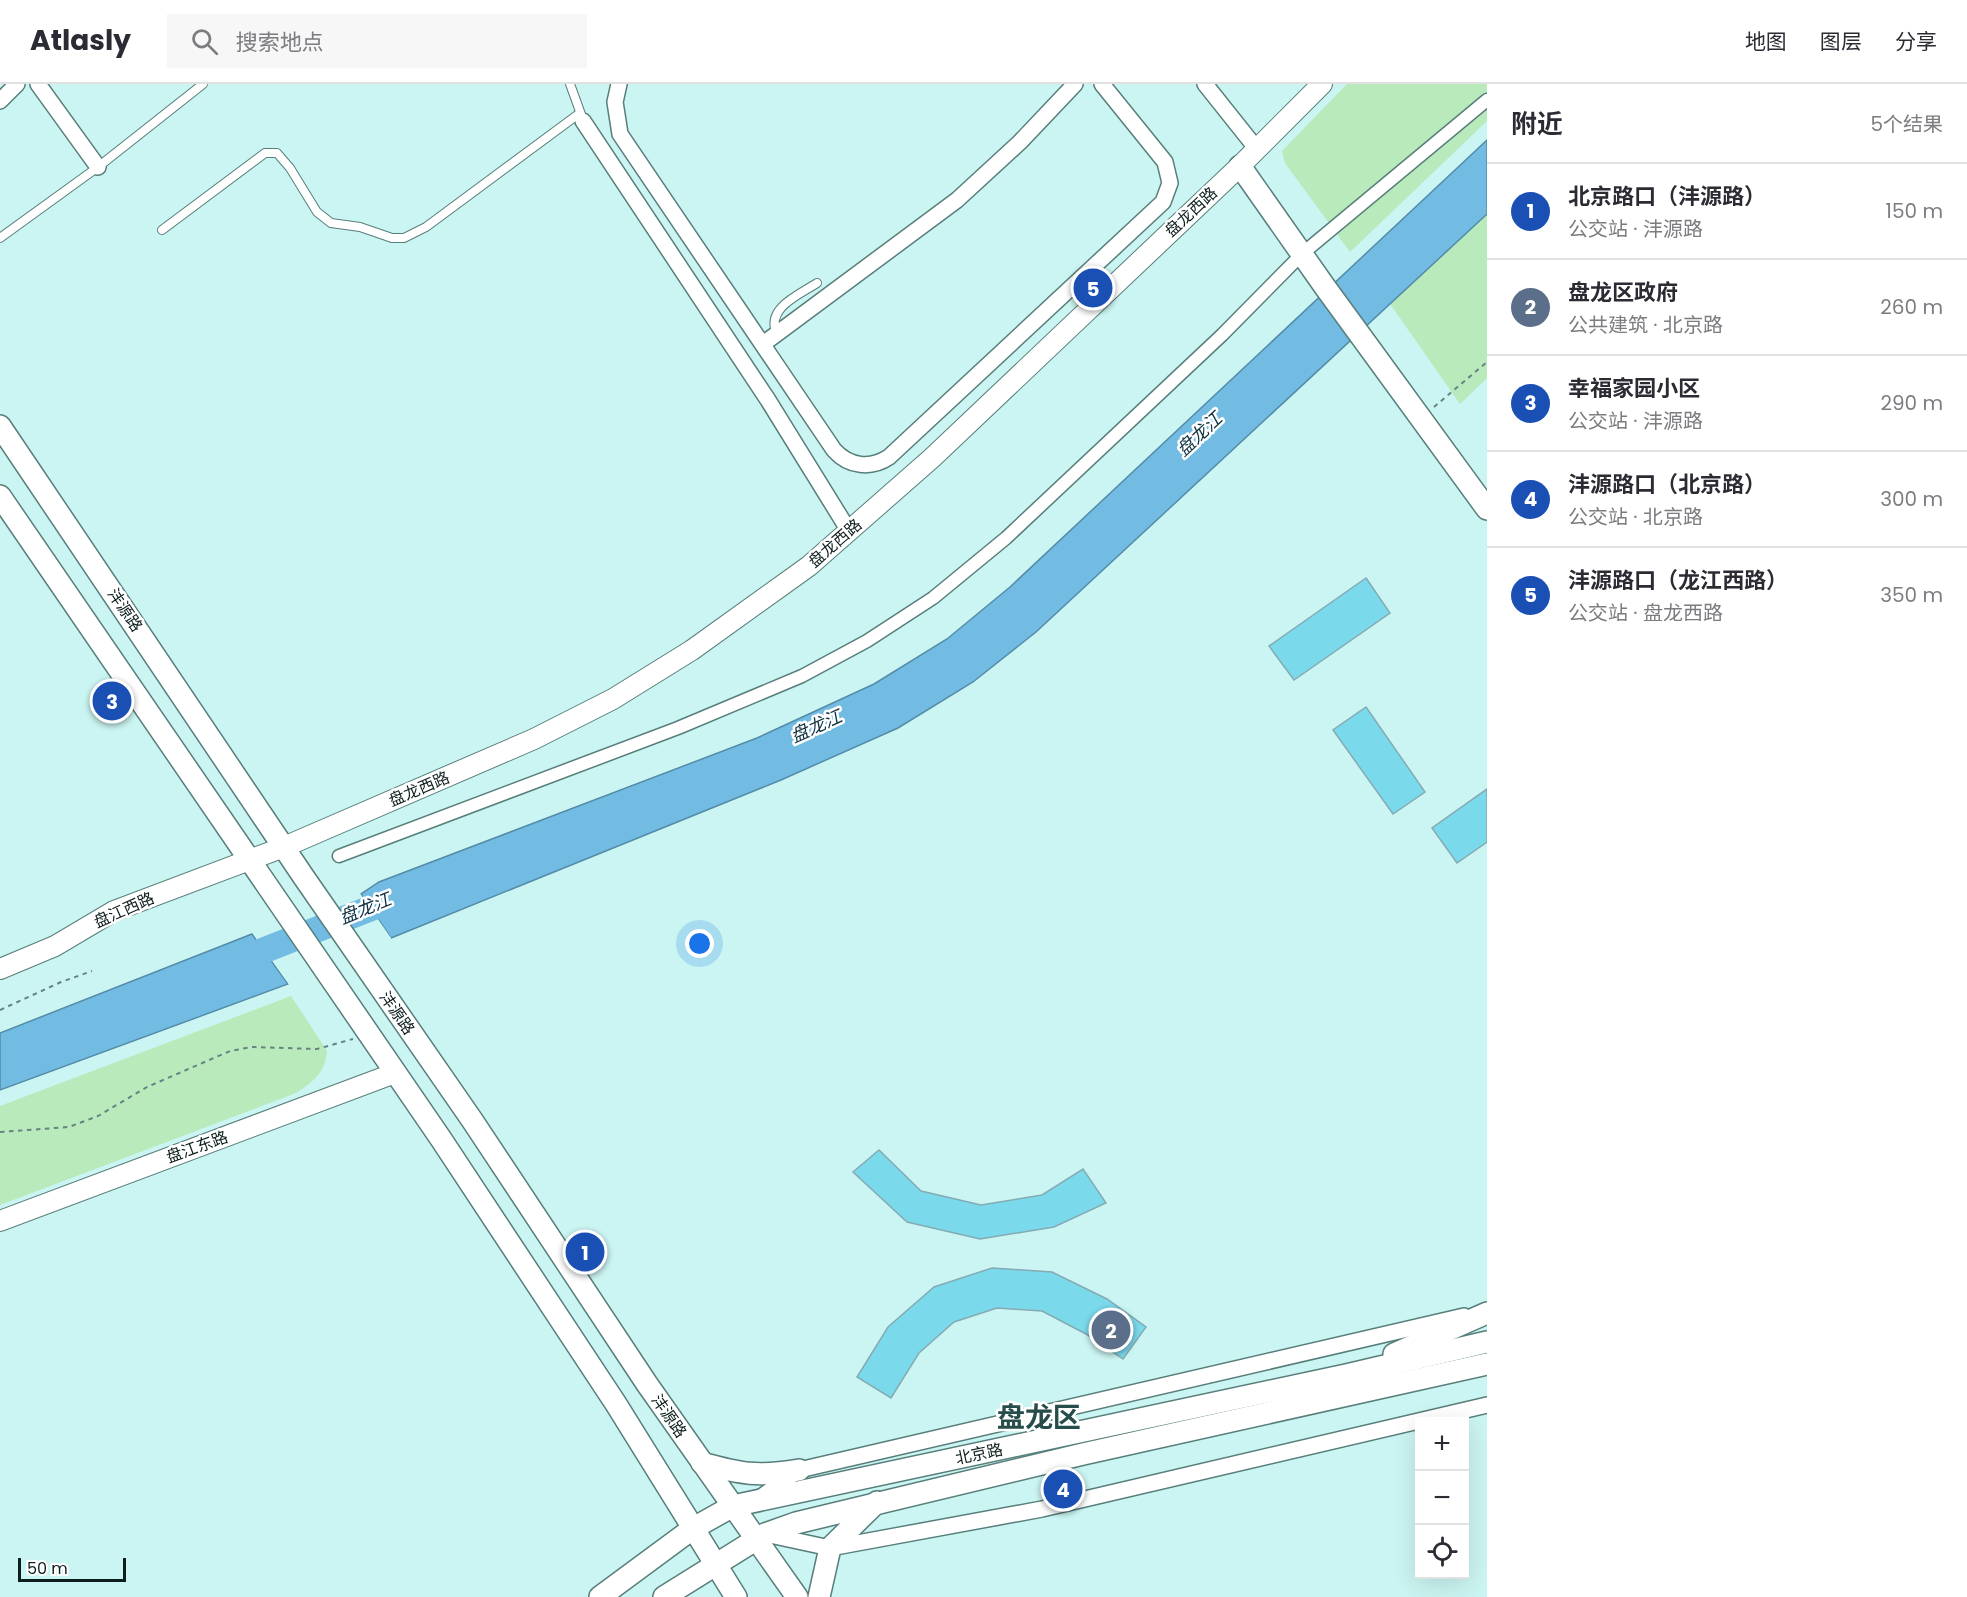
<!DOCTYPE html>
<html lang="zh">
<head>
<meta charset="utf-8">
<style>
	:root { --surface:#fff; --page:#f7f7f7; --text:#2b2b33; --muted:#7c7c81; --line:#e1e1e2; --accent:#1a73e8 }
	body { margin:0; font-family:Poppins,"Noto Sans SC",sans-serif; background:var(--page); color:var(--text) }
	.controls { position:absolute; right:18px; bottom:18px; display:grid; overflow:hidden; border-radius:0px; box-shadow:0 6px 24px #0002 }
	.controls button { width:54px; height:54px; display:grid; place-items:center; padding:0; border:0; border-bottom:2px solid var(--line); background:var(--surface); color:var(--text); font:30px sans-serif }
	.scale { position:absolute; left:18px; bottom:15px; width:108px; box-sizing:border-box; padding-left:6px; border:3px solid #0e1e1d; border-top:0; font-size:16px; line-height:21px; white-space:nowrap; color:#0e1e1d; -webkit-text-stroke:4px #fff; paint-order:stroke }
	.you { position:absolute; left:700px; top:860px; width:21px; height:21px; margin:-15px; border:4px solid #fff; border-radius:50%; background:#1a73e8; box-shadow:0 0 0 9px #1a73e833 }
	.badge { display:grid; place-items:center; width:39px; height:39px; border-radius:50%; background:var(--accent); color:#fff; font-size:20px; font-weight:700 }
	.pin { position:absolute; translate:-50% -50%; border:3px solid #fff; box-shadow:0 2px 6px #0006 }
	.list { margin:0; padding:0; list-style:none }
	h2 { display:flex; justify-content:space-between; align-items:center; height:78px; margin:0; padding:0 24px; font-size:26px }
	h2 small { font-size:20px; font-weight:400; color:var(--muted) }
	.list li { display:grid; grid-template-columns:39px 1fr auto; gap:18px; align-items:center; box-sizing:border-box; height:96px; padding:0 24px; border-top:2px solid var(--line) }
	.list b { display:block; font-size:22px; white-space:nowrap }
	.list p { margin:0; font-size:20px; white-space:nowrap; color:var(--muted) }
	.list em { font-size:20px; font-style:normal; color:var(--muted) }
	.icon { flex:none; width:33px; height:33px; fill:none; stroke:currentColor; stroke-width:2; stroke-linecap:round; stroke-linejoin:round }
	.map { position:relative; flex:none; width:1487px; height:1513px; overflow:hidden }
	header { display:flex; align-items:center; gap:36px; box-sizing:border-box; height:84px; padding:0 30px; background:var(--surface); border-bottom:2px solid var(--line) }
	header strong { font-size:28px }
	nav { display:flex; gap:33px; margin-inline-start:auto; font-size:21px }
	.search { width:420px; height:54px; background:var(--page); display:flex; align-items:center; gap:15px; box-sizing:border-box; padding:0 21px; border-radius:0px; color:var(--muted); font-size:22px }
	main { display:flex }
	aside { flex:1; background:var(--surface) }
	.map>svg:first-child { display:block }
	.green { fill:#b8eabb }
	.water { fill:#72bbe3; stroke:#548ca8; stroke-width:1.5 }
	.pier { fill:#cbf5f2 }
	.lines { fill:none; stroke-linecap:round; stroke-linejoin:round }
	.river { stroke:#72bbe3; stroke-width:26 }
	.building { fill:#7bd9ec; stroke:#84abb3; stroke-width:1.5 }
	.service-casing { stroke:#577e7b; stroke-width:10 }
	.pedestrian-casing { stroke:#577e7b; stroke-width:15 }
	.minor-casing { stroke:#577e7b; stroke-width:18 }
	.tertiary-casing { stroke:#577e7b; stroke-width:22 }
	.secondary-casing { stroke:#577e7b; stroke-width:24 }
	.path { stroke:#678381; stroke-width:2; stroke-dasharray:4.5 4.5; stroke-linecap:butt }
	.service { stroke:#fff; stroke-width:8 }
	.pedestrian { stroke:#fff; stroke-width:12 }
	.minor { stroke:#fff; stroke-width:15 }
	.tertiary { stroke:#fff; stroke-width:20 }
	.secondary { stroke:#fff; stroke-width:21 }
	.labels { text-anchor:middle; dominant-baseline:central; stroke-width:5; stroke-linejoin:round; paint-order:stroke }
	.street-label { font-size:16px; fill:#0e1e1d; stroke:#fff }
	.water-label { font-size:18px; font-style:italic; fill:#0f3142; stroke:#fff }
	.town-label { font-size:28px; font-weight:bold; fill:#274d4a; stroke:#fff }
</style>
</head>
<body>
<header>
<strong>Atlasly</strong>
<div class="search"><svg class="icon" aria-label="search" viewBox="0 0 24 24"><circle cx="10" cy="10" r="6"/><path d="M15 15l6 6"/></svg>搜索地点</div>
<nav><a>地图</a><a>图层</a><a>分享</a></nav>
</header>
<main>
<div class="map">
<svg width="1487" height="1513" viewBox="0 0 1487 1513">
	<rect width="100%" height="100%" fill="#cbf5f2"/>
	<g class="green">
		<polygon points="1347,0 1487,0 1487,37 1350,168 1285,79 1282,67"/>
		<polygon points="1487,118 1487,294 1460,320 1386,214"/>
		<path d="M291 912 327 967C325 989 314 997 296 1009L0 1121V1022Z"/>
	</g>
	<g class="water">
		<polygon points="1487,56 1487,130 1036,548 973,598 898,644 781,696 391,854 361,810 379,798 757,654 874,600 947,555 1010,503"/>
		<polygon points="252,850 288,900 0,1006 0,949"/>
	</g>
	<g class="pier">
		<polygon points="359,808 391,854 392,857 388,856 358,812"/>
		<polygon points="251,847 255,848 291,898 290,902"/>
	</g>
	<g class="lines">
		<polyline class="river" points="232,879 402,812"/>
	</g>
	<g class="building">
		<polygon points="1366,494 1390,529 1294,596 1269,562"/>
		<polygon points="1366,623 1425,708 1393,730 1333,646"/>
		<polygon points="1487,705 1487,758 1457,779 1432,744"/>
		<polygon points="879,1066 921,1107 981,1121 1042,1111 1083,1085 1106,1119 1054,1143 980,1155 907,1138 853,1088"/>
		<polygon points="992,1184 1052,1188 1107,1215 1146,1243 1123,1275 1086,1250 1042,1227 997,1224 954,1238 919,1269 891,1314 857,1293 888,1243 934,1203"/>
	</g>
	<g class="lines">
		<g class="service-casing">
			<g id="service">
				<polyline points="570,0 582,33"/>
				<polyline points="162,146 265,69 277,69 290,84 317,128 331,139 360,143 392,154 404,154 426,143 580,29"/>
				<polyline points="0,154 98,83 203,0"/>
				<path d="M777 250C765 224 799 211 817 199"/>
			</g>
		</g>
		<g class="pedestrian-casing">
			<polyline id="pedestrian" points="339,772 678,644 802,592 867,557 933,514 1006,454 1222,251 1303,169 1487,16"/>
		</g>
		<g class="minor-casing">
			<g id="minor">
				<polyline points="38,0 98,83"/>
				<path d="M619 0 615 18 620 50 834 366C849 383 871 385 889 373L1163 118 1170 99 1165 78 1102 0"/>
				<polyline points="1205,0 1256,64"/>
				<polyline points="0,17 17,0"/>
				<polyline points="583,37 768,316 849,447"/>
				<polyline points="763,260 957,116 1020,58 1075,0"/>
				<polyline points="761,1413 799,1386 1464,1232"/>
				<polyline points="765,1450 830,1464 1042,1425 1487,1321"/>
			</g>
		</g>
		<g class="tertiary-casing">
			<g id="tertiary">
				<polyline points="0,885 55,862 114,827 284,763 534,655 613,615 692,566 809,482 932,374 1240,82 1322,0"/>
				<polyline points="0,1137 395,989"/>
			</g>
		</g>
		<g class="secondary-casing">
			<g id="secondary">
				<polyline points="1240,82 1325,203 1487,425"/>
				<polyline points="0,342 303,792 472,1036 647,1300 797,1513"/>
				<polyline points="0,412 441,1055 616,1320 736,1513"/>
				<polyline points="1394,1270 1487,1229"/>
				<path d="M702 1379C741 1390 758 1393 799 1386"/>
				<polyline points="600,1513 692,1445 733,1422 1346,1291 1487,1258"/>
				<polyline points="664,1513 765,1450 796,1439 1083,1370 1487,1280"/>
				<polyline points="819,1513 830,1464 877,1418"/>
			</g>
		</g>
		<g class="path">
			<polyline points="1434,323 1487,278"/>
			<polyline points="0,926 61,898 92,887"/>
			<polyline points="0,1048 69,1043 98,1032 147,1003 230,967 252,963 317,965 353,955"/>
		</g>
		<use href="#service" class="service"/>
		<use href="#pedestrian" class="pedestrian"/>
		<use href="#minor" class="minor"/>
		<use href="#tertiary" class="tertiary"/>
		<use href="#secondary" class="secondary"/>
	</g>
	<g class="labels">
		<g class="street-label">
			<text transform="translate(1191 128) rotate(-43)">盘龙西路</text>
			<text transform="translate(835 459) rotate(-41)">盘龙西路</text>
			<text transform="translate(125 526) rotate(56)">沣源路</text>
			<text transform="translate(419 705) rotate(-23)">盘龙西路</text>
			<text transform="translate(124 826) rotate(-24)">盘江西路</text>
			<text transform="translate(397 929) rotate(55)">沣源路</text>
			<text transform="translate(197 1063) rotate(-20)">盘江东路</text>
			<text transform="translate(669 1332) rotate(55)">沣源路</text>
			<text transform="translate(979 1370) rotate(-12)">北京路</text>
		</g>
		<g class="water-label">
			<text transform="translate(1199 350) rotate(-43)">盘龙江</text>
			<text transform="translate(816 642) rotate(-24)">盘龙江</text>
			<text transform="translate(365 824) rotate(-22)">盘龙江</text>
		</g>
		<g class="town-label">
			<text x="1039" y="1333">盘龙区</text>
		</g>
	</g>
</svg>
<div class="controls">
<button>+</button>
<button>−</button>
<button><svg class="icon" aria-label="locate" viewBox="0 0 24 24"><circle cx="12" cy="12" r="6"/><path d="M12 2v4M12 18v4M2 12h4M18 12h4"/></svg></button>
</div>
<div class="scale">50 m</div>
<div class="you"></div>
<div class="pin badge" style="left:585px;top:1168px;background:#1a4fb4">1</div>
<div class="pin badge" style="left:1111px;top:1246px;background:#5c6f8a">2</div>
<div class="pin badge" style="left:112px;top:617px;background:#1a4fb4">3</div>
<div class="pin badge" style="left:1063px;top:1405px;background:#1a4fb4">4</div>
<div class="pin badge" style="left:1093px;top:204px;background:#1a4fb4">5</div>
</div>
<aside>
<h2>附近<small>5个结果</small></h2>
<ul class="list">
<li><span class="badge" style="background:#1a4fb4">1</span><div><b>北京路口（沣源路）</b><p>公交站 · 沣源路</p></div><em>150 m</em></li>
<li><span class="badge" style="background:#5c6f8a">2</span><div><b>盘龙区政府</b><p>公共建筑 · 北京路</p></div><em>260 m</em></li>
<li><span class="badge" style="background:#1a4fb4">3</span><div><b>幸福家园小区</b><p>公交站 · 沣源路</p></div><em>290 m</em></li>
<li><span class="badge" style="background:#1a4fb4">4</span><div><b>沣源路口（北京路）</b><p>公交站 · 北京路</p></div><em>300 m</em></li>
<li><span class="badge" style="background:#1a4fb4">5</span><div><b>沣源路口（龙江西路）</b><p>公交站 · 盘龙西路</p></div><em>350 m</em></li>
</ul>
</aside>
</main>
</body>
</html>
